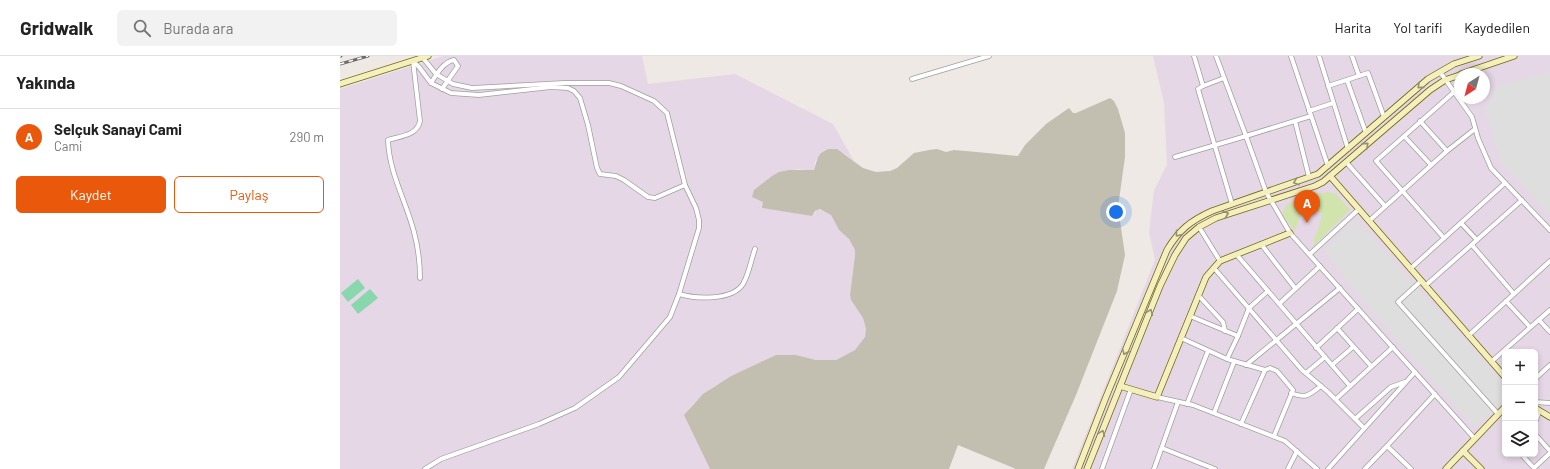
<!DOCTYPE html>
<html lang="tr">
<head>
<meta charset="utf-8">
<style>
	:root { --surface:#fff; --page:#f2f2f2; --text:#222; --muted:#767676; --line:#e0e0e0; --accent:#ea580c }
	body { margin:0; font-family:Barlow,sans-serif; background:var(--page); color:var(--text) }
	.controls { position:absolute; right:12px; bottom:12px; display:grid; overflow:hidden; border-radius:6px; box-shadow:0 2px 6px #0003 }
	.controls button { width:36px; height:36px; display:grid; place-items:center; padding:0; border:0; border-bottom:1px solid var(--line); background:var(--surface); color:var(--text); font:20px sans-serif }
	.compass { position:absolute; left:1114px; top:12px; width:36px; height:36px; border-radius:50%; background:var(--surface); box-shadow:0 2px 6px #0003; rotate:216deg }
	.you { position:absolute; left:776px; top:156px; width:14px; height:14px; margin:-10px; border:3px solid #fff; border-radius:50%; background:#1a73e8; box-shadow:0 0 0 6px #1a73e833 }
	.badge { display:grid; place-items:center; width:26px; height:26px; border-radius:50%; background:var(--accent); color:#fff; font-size:13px; font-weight:700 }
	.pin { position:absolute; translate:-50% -33px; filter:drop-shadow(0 1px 2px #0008) }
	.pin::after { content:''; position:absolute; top:21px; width:14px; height:12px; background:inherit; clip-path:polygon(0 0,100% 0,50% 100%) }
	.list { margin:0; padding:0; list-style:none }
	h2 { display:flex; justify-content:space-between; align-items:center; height:52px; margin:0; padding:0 16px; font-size:17px }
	h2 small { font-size:13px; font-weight:400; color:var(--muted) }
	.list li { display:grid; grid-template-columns:26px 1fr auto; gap:12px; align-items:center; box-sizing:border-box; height:56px; padding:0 16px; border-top:1px solid var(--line) }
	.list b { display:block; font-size:15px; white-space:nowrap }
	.list p { margin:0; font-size:13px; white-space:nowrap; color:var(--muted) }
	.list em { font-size:13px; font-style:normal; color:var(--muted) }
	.actions { display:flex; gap:8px; padding:12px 16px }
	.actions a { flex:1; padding:9px 0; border:1px solid var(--accent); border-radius:6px; text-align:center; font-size:14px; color:var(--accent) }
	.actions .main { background:var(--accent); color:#fff }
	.icon { flex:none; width:22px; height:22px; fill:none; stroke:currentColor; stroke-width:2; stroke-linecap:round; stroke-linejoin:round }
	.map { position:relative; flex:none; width:1210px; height:413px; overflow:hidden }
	header { display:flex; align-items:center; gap:24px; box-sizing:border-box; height:56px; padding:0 20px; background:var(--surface); border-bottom:1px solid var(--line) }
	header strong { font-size:19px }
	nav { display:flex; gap:22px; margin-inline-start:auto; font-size:14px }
	.search { width:280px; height:36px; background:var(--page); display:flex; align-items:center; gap:10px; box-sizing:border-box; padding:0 14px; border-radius:6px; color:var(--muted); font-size:15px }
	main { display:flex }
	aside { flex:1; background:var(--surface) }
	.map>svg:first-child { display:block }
	.industrial { fill:#e6d7e6; fill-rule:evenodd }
	.construction { fill:#c2bfb0 }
	.grass { fill:#d1e4ae }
	.pitch { fill:#88d7ad }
	.parking { fill:#dedede }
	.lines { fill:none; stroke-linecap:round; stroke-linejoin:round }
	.street-casing { stroke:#9f9f9f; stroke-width:5.5 }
	.secondary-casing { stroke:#6c680d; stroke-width:7 }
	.street { stroke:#fff; stroke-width:4 }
	.secondary { stroke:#f4efbc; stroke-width:5.5 }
	.rail-casing { stroke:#6c6c6c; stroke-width:3 }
	.rail { stroke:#fff; stroke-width:1.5; stroke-dasharray:4.5; stroke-linecap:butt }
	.oneway { stroke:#949175 }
</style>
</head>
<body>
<header>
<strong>Gridwalk</strong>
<div class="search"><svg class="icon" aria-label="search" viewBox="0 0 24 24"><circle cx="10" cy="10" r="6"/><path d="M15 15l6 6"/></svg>Burada ara</div>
<nav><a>Harita</a><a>Yol tarifi</a><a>Kaydedilen</a></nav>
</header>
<main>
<aside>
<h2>Yakında<small></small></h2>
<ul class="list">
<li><span class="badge">A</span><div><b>Selçuk Sanayi Cami</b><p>Cami</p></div><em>290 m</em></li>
</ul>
<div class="actions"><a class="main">Kaydet</a><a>Paylaş</a></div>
</aside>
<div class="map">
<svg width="1210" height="413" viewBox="0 0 1210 413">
	<rect width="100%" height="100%" fill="#eee9e4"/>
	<g class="industrial">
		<polygon points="103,0 302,0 308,28 395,18 493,68 514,105 505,98 488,93 481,97 475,106 474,114 472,115 458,113 439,116 423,146 423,152 472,160 477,154 483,154 491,159 499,174 509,183 515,194 515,199 510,239 511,244 523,262 526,273 525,282 521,288 515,294 496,304 476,304 456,299 436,299 391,320 373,331 353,348 345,359 370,413 0,413 0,33"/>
		<path d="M813 0H1210V413H732L815 204 809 176 814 134 827 109 824 47ZM1120 18H1144V42H1120ZM1165 296H1195V398H1165Z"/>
	</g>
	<polygon class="construction" points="770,42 774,45 778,53 785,77 785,101 778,151 785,199 777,235 736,339 704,413 676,413 618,389 609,413 370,413 344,359 363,338 391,320 436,299 456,299 476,304 496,304 515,294 525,281 526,273 523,262 511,244 510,239 515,199 515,194 509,183 499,174 491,159 480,153 475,155 472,160 422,152 423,146 412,141 414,134 432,120 439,116 449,114 474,114 478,101 481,97 488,93 497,93 523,112 536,116 550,115 557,112 574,97 589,94 597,93 606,96 614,94 626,95 678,100 685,89 706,68 729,52 733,57 736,57"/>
	<polygon class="grass" points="988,136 996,138 1010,154 974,190 974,182 979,171 982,157 963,152 955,175 942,159 946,149 974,138"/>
	<g class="pitch">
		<polygon points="18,223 25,232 8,246 1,237"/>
		<polygon points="30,233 38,242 18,258 11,249"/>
	</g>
	<g class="parking">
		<polygon points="1210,16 1210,160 1160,105 1146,56 1155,30"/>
		<polygon points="1015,162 1165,328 1165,345 1138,369 1136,371 1132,369 1030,254 987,199 984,193"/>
	</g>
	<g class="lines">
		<g class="street-casing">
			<g id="street">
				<polyline points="854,0 863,30 858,33 892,148"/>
				<polyline points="876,0 906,80 971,60"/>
				<polyline points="951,0 988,110"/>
				<polyline points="979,0 1008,93"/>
				<polyline points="1012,0 1019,20"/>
				<polyline points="83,2 96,18 113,28 132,32 224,27 269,27 281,30 314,45 327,57 345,129 356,152 359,164 359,172 339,238 330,261 279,321 235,352 199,368 101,403 85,413"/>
				<polyline points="73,5 79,11 91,27 111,37 139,39 211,31 228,32 234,35 240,42 248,69 257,112 260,118 276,120 284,124 308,141 315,142 345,129"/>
				<path d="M73 5 80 65C77 80 60 80 48 84 49 117 66 145 74 176 78 191 80 207 80 222"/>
				<polyline points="1100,16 1132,61 1138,82 1151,112 1210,174"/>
				<polyline points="572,23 649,0"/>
				<polyline points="1007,24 1026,77"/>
				<path d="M91 27C96 19 103 6 114 4L118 10 102 33"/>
				<polyline points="863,30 884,22"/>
				<polyline points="988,30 1028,17 1044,61"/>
				<polyline points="969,55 993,47"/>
				<polyline points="955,65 969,121"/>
				<polyline points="1080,65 1107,95"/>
				<polyline points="1064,80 1091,109"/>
				<polyline points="835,101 906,80 926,136 950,177 1135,383"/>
				<polyline points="1006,106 1045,150"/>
				<polyline points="1029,165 1107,95 1135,73"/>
				<polyline points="1121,167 1137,184"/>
				<polyline points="859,171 880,205"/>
				<polyline points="1104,182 1036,105 1114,36"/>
				<polyline points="921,188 955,232"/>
				<polyline points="1132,189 1174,238"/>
				<polyline points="896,198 1010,330"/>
				<polyline points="970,198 1019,153"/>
				<polyline points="874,212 962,314 981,330"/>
				<polyline points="1070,213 1165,127"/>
				<polyline points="1081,225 1058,246 1158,358"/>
				<polyline points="1085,230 1182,144"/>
				<path d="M339 238C356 243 392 245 403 228 409 218 411 204 415 193"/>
				<polyline points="858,239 883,266 885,275"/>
				<polyline points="1166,245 1190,271"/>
				<polyline points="939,248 980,210"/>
				<polyline points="850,260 898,280"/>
				<polyline points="1199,264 1210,276"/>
				<polyline points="997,272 1031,310"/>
				<polyline points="1128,280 1210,205"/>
				<polyline points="841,282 887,303 925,314 901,368"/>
				<polyline points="976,292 1018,253"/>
				<polyline points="887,303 898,280 909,252 928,235"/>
				<polyline points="1151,306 1210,254"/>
				<polyline points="906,309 1000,232"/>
				<polyline points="992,309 1013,291"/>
				<polyline points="925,314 930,312 937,315 953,334 934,380"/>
				<polyline points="966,317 985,301"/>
				<polyline points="1195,323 1210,309"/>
				<path d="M951 337C967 343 969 339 981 330L988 336 1024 372"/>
				<polyline points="817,341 853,349 945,385 977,413"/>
				<polyline points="996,343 1053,291"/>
				<polyline points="1195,346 1210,347"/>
				<polyline points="847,348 868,295"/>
				<polyline points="874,357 894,306"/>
				<polyline points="1015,363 1051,331 1065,326"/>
				<polyline points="1195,367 1199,355"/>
				<polyline points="1195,378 1210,395"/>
				<polyline points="1047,390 1095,338"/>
				<polyline points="822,392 875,413"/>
				<polyline points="1181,398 1194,412 1210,397"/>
				<polyline points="762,413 791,333"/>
				<polyline points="814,413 838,346"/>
				<polyline points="948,413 957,395"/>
				<polyline points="988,413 1075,316"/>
				<polyline points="1025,413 1047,390 1071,413"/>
			</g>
		</g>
		<g class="secondary-casing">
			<g id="secondary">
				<polyline points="1121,18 1174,0"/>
				<polyline points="0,28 88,0"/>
				<polyline points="990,120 1165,321"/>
				<polyline points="780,330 817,341 866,221 880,205 950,177"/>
				<polyline points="1195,352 1210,361"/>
				<polyline points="1123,395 1141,413"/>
				<path d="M738 413 766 341 827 194C839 174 850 165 872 155L978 118 1088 23 1114 8 1139 0"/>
				<polyline points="747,413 820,230 835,199 846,182 859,171 876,162 975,130 983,126 1090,34 1105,24 1120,19"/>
				<polyline points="1106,413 1165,351"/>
			</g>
		</g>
		<use href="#street" class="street"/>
		<use href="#secondary" class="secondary"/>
		<g class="rail-casing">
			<g id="rail">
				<polyline points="0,0 1,0"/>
				<polyline points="0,8 28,0"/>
			</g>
		</g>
		<use href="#rail" class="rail"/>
	</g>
	<defs><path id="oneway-chevron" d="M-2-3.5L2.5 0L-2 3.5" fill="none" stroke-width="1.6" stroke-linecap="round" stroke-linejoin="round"/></defs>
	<g class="oneway">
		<use href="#oneway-chevron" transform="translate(1080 30) rotate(140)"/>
		<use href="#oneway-chevron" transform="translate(1026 89) rotate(-41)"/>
		<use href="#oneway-chevron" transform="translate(956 126) rotate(161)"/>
		<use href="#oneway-chevron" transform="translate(886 158) rotate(-20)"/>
		<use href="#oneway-chevron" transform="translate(838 178) rotate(129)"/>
		<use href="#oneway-chevron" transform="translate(810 256) rotate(-68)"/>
		<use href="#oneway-chevron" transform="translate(785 296) rotate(113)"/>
		<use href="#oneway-chevron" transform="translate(762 377) rotate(-68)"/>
	</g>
</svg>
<div class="controls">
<button>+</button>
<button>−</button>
<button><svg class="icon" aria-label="layers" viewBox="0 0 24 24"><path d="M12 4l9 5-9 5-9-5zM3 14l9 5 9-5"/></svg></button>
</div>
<svg class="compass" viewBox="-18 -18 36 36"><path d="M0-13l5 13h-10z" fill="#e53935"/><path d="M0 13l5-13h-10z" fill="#767676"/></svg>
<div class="you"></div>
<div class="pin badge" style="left:967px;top:167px">A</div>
</div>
</main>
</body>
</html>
